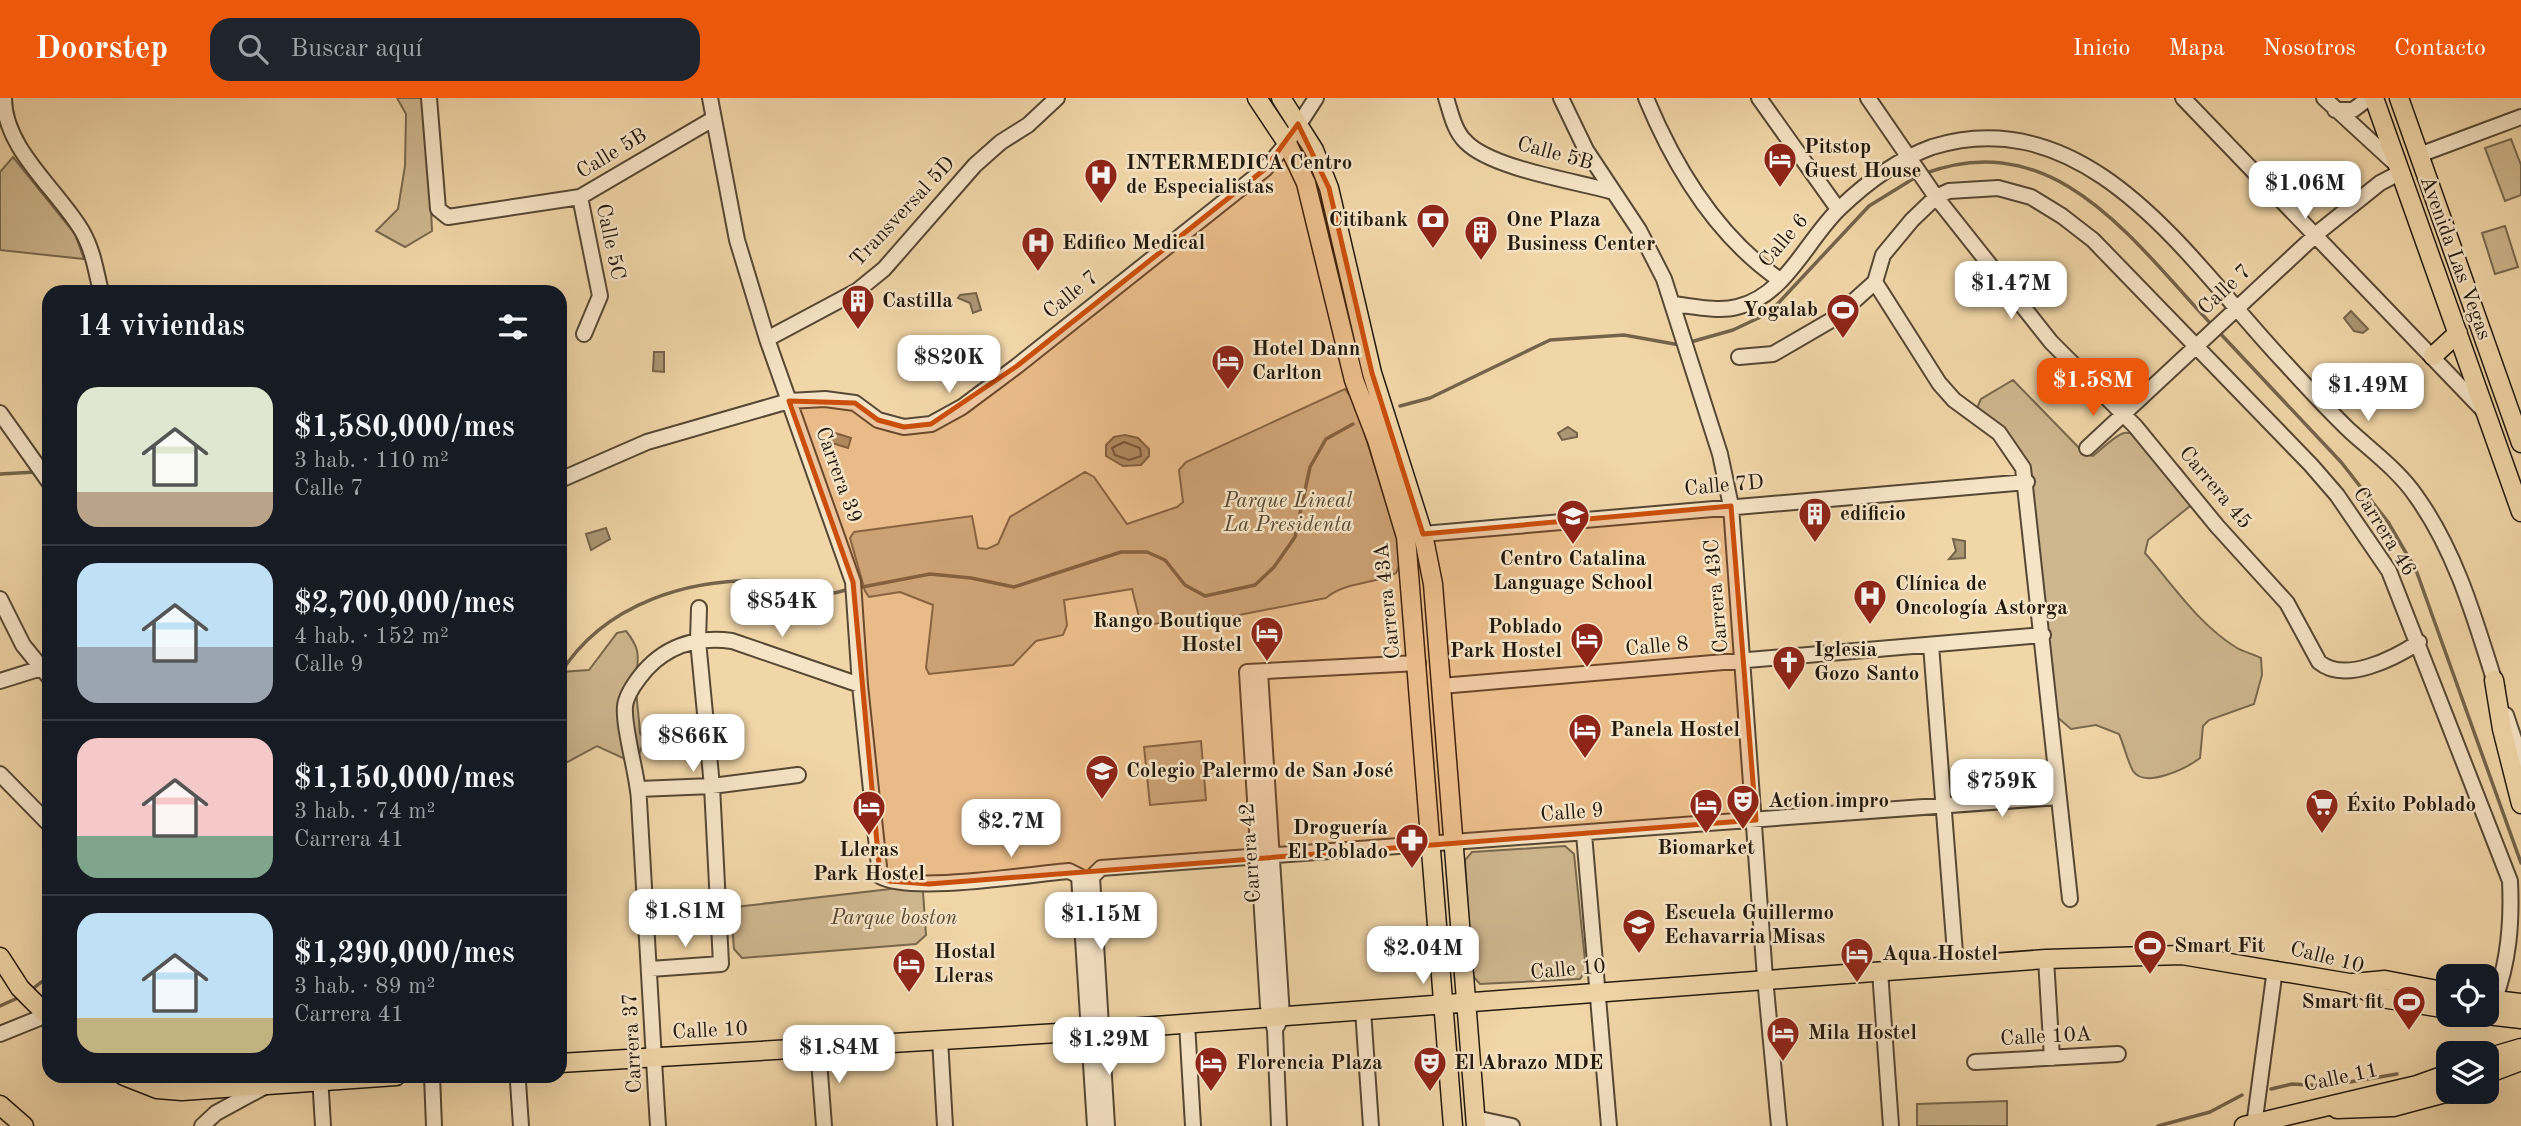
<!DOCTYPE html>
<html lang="es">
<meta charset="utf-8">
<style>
body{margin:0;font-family:"Old Standard TT",serif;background:#20242c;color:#f1f3f6;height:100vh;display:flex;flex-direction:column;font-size:26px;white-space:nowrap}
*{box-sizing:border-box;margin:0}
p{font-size:23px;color:#9ea1a6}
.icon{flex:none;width:38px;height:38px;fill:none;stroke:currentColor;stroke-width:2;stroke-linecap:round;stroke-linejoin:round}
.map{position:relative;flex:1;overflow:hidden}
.side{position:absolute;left:42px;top:187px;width:525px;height:798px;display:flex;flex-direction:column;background:#171b24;border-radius:21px;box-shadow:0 7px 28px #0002}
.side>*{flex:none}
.tools{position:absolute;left:2436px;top:866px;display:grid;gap:14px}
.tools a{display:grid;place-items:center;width:63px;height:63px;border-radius:14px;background:#171b24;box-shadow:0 7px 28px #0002;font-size:35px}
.price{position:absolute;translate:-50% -60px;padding:0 16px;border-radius:14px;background:#fff;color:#222;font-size:23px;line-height:46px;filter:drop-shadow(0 2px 4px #0008)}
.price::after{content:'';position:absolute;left:50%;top:42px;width:21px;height:16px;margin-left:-10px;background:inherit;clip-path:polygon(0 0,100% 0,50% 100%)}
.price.current{background:#ea580c;color:#fff}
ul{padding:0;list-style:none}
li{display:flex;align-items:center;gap:21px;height:175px;padding:0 35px}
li+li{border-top:2px solid #363941}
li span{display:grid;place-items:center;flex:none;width:196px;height:140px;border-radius:21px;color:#555}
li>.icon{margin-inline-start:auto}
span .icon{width:84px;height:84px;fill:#fffc;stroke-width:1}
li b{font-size:30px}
h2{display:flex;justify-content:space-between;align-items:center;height:84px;padding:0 35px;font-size:30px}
header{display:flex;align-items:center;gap:42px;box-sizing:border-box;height:98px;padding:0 35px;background:#ea580c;color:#fff}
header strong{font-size:33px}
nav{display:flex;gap:38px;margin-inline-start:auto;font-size:24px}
.search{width:490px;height:63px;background:#20242c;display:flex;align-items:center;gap:18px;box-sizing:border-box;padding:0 24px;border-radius:21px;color:#9ea1a6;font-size:26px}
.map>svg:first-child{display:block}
</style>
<header>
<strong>Doorstep</strong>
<div class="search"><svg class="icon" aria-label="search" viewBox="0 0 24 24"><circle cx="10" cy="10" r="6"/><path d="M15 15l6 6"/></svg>Buscar aquí</div>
<nav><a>Inicio</a><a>Mapa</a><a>Nosotros</a><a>Contacto</a></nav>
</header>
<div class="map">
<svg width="2521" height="1028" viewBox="0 0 2521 1028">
<rect width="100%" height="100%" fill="#f1d6a8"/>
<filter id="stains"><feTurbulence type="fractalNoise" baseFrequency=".00286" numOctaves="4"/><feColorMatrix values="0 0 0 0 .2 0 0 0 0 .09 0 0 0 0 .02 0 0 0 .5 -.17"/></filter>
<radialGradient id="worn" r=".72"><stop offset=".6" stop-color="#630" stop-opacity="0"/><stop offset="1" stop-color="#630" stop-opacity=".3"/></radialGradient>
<!-- green -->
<path fill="#ceb68e" stroke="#78684e" stroke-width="2" d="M397 0H426L432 133 405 149 376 133 398 111 405 68 406 16Z
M2511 41 2521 67V97L2505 103 2485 50Z
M13 59 75 136 84 161 0 152V74Z
M2505 128 2518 169 2495 176 2482 135Z
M2013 282 2085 356 2093 358C2102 351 2114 338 2124 335 2140 332 2178 365 2186 378 2191 386 2193 394 2195 404L2148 442 2145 455C2173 487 2199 527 2237 550 2244 554 2253 556 2261 560L2262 577 2254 606 2209 622 2203 628 2200 660C2187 670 2145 691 2133 673 2127 662 2124 647 2119 636L2096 627 2071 631 2056 618 2033 396C2020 360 2008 333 1977 310L1981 301Z
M1345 291 1355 305 1398 443 1401 464 1396 475C1373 487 1346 483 1326 500L1229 519 1141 527 1132 491 1064 502 1067 527 1063 537 1036 543 1013 567 929 576 926 570 933 507 900 494 869 499 865 493 850 440 854 434 972 418 978 450 987 451 998 446 1010 419 1085 374 1094 379 1127 426 1177 409 1183 404 1179 372 1186 364Z
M626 533C643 554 637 561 636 584 636 601 639 618 640 635L644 641 639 657 625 661 597 648 560 668V574L589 572 617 535Z
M1201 643 1206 702 1150 707 1144 649Z
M1565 748 1574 756 1586 872 1580 881 1480 886 1472 877 1465 762 1472 754Z
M899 790 920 791 923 794 926 837 916 846 742 860 734 851 731 814 735 809Z
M2007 1003V1028H1917V1006Z"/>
<!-- water -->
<path fill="#ab9674" stroke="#74644b" stroke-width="2" d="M976 195 981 212 973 215 970 205 958 200 960 197Z
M2351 213 2368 231 2363 235 2354 233 2344 220Z
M654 254H664V274L653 273Z
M1568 329 1577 335V339L1562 342 1558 335Z
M832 334 851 340 848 350 829 344Z
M1125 337 1138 340 1149 351V358L1141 367 1123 368 1106 358V347L1114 339Z
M606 430 610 441 591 452 586 436Z
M1953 441 1965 443V460L1949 461 1956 453Z"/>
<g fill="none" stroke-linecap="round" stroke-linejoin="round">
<!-- shore -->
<path stroke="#665841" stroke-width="2" d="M1124 344 1140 350 1141 358 1129 362 1115 357 1112 350Z"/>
<!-- stream -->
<path stroke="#74644b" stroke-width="3.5" d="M1923 76C2055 26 2132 142 2212 227
M2217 232 2341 364 2388 424 2416 472 2521 765
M1687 245 1733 232 1769 215 1869 108 1916 79
M1400 308 1430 300 1550 242 1624 237 1680 247
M0 376 36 374
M857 490 930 476 971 480 1014 489 1121 454H1147L1165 462 1185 487 1205 498 1255 487 1274 469 1295 439 1310 369 1326 341 1353 326
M560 576C604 505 690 479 771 483 788 483 805 496 823 496 831 497 841 493 849 491
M30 893 49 878
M0 908 20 899
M2271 991 2292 986 2326 988 2397 976
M2158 1028 2210 1014 2242 997"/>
<defs>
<path id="minor" d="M4 0C4 51 58 92 82 133 93 152 96 173 101 194
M429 0 438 111 448 119 580 99 713 21
M710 0 737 142 767 241 853 484 860 587 880 778C909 796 1030 776 1069 773L1079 778 1095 1028
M1446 0C1451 15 1454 33 1466 44 1491 70 1574 83 1610 93
M1561 0 1586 52 1639 132 1664 181 1720 356 1731 408 1765 880 1779 1028
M1646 0C1675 70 1716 138 1780 182
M1759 0 1838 111
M1868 0 1936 99 2051 244 2135 328 2217 428 2287 505 2319 564C2345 586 2395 560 2419 544
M2183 0 2483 312
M2324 0 2399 69
M2335 12H2353L2369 0
M2419 57 2521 19
M580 99 600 198 584 236
M1875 184 1939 285 1954 302 1999 335 2023 370 2070 801
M1673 206C1692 208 1718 214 1737 209 1786 198 1807 141 1840 110 1866 85 1899 61 1932 49 2091 0 2192 167 2285 265 2306 288 2327 311 2350 333 2372 353 2399 373 2416 398 2457 455 2476 525 2497 591
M767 241 857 193 884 171 975 67 1001 44 1028 27 1057 0
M1739 259 1773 256 1835 220 1875 184 1883 157 1912 122 1936 99 1949 93 1998 90 2031 99 2062 118 2093 142 2311 367 2337 397 2389 473 2510 783C2512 825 2509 864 2494 903
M0 315 49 384
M2087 350 2320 133 2380 85 2401 74
M560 382 647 344 789 303 825 301 855 305 878 322 904 329 931 326 962 309 1017 268 1265 71 1287 45 1316 0
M1423 436 2027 384
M0 501 23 547 49 579
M1931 547 1956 868
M1260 574 1282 918 1277 928
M0 583 48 568
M1441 588 2043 537
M2506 617 2521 662
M0 676 49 726
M639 691 712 688 798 677
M1584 736 1609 1028
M2046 861 2052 960
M650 871 721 866 712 688 698 543 699 510
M1880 873 1891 1028
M1363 912 1371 1028
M1187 925 1193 1028
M0 936 47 917
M940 941 945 1028
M818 949 824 1028
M1975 964 2118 956
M320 978 323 1028
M432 978 434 1028
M520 978 518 984 521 1028
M1475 1020 1512 1028
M202 1028 216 1015 264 989
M658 1028C651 920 646 812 639 703 638 677 623 631 625 608 626 598 633 588 639 580 662 549 695 538 732 543L860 587
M1107 1028 1092 779 1101 770 2059 699
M1279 1028 1275 932 1268 908 1247 574 1418 565
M2254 1028 2275 871"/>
<path id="major" d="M1257 0 1287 45 1306 85 1354 282 1377 342 1406 439 1453 1028
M1281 0 1314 52 1329 90 1372 275 1423 436 1433 486 1476 1028
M2374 0 2521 414
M2399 0 2521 345
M2433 258 2458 235
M2494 582 2502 631 2521 706
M0 859 20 890 49 919
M2353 885 2385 882 2448 894
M2487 901 2521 905
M2487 917 2521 921
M2487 960 2521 950
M560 965 1075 934 2046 861 2182 857 2349 885 2382 900 2448 911
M2487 976 2521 963
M124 978 157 991 182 993 396 978
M0 1007 24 1028
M2337 1011 2393 1009 2449 994
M2244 1028 2417 987 2448 976"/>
</defs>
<!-- minor casing -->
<use href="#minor" stroke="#564834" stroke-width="18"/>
<!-- major casing -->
<use href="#major" stroke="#22190e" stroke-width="21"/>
<!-- minor -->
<use href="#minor" stroke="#f6e4c6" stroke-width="14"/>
<!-- major -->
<use href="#major" stroke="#f1d6a8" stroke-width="18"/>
</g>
<!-- marked area -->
<path fill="#ca4f0c" fill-opacity="0.2" stroke="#ca4f0c" stroke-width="5" stroke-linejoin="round" d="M1298 26 1329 90 1372 275 1423 436 1731 408 1756 722 929 786 889 783 880 778 853 484 789 303 855 305 878 322 904 329 931 326 1017 268 1265 71Z"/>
<!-- icons -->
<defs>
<symbol id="hotel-pin" viewBox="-11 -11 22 30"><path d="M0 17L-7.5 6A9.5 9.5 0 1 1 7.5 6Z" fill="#8f2418" stroke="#f6e4c6"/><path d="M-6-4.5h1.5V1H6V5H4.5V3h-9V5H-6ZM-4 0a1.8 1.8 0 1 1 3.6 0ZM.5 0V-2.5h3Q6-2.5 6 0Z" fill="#fff"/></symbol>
<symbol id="hospital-pin" viewBox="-11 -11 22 30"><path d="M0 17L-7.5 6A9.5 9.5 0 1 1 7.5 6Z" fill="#8f2418" stroke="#f6e4c6"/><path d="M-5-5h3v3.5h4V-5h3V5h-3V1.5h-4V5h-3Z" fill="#fff"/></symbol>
<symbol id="bank-pin" viewBox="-11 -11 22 30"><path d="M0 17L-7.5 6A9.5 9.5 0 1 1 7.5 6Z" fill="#8f2418" stroke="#f6e4c6"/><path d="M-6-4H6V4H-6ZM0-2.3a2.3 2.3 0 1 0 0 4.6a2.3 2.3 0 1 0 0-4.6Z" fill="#fff"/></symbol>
<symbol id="building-pin" viewBox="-11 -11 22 30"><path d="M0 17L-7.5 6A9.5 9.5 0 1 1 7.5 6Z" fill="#8f2418" stroke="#f6e4c6"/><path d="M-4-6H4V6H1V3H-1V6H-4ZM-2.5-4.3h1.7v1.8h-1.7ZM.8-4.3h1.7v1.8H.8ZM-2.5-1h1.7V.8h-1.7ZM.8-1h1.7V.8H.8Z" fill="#fff"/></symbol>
<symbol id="stadium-pin" viewBox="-11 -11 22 30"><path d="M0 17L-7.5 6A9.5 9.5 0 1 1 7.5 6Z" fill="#8f2418" stroke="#f6e4c6"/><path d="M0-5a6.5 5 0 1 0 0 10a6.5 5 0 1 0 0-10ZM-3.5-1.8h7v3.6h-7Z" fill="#fff"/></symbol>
<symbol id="school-pin" viewBox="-11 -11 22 30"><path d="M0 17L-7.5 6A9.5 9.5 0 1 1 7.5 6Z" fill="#8f2418" stroke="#f6e4c6"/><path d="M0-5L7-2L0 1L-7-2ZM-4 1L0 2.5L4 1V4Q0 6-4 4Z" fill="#fff"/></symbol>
<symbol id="church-pin" viewBox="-11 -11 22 30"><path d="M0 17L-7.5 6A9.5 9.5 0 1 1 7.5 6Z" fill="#8f2418" stroke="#f6e4c6"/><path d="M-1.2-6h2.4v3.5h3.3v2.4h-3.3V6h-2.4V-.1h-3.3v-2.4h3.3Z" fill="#fff"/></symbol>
<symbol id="theatre-pin" viewBox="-11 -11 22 30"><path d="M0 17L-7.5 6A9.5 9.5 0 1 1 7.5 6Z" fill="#8f2418" stroke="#f6e4c6"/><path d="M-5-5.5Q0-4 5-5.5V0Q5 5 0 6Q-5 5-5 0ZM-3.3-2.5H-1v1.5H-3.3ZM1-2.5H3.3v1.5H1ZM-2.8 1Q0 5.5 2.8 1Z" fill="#fff"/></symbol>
<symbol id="supermarket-pin" viewBox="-11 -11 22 30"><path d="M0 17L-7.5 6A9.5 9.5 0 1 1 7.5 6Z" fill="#8f2418" stroke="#f6e4c6"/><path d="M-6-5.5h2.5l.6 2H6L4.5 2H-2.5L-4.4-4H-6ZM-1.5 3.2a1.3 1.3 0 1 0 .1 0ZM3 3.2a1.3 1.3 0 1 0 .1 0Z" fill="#fff"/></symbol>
<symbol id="pharmacy-pin" viewBox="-11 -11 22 30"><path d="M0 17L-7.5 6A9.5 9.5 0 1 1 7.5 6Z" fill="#8f2418" stroke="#f6e4c6"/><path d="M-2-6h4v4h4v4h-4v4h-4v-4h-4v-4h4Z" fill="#fff"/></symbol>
</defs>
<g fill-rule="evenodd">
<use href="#hotel-pin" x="1761" y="42" width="38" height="52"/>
<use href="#hospital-pin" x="1082" y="58" width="38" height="52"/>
<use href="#bank-pin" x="1414" y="103" width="38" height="52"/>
<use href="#building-pin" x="1462" y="115" width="38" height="52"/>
<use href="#hospital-pin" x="1019" y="126" width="38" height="52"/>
<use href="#building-pin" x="839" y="184" width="38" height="52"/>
<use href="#stadium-pin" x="1824" y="193" width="38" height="52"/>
<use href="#hotel-pin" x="1209" y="244" width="38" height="52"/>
<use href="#building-pin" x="1796" y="397" width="38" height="52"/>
<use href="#school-pin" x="1554" y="399" width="38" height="52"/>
<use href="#hospital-pin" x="1851" y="479" width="38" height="52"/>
<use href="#hotel-pin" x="1248" y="516" width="38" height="52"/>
<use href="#hotel-pin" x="1568" y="522" width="38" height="52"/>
<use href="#church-pin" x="1770" y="545" width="38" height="52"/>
<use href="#hotel-pin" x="1566" y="613" width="38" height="52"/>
<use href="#school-pin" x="1083" y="654" width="38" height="52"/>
<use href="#theatre-pin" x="1724" y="684" width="38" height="52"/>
<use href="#hotel-pin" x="1687" y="688" width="38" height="52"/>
<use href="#supermarket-pin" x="2303" y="688" width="38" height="52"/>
<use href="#hotel-pin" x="850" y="690" width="38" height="52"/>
<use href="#pharmacy-pin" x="1393" y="723" width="38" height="52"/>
<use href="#school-pin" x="1620" y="808" width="38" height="52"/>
<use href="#stadium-pin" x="2131" y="829" width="38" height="52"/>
<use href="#hotel-pin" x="1838" y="837" width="38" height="52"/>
<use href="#hotel-pin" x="890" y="847" width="38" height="52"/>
<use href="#stadium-pin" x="2390" y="885" width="38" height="52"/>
<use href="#hotel-pin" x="1764" y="916" width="38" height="52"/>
<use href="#hotel-pin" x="1192" y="946" width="38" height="52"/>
<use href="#theatre-pin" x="1411" y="946" width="38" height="52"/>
</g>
<g text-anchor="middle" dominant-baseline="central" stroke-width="5" stroke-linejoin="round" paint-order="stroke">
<!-- poi labels -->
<g font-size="21" font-weight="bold" fill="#22190e" stroke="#f6e4c6" text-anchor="start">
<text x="1804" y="49">Pitstop<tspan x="1804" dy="24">Guest House</tspan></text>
<text x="1126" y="65">INTERMEDICA Centro<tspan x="1126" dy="24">de Especialistas</tspan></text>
<text x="1408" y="122" text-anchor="end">Citibank</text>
<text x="1506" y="122">One Plaza<tspan x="1506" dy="24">Business Center</tspan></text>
<text x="1062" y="145">Edifico Medical</text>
<text x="882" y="203">Castilla</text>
<text x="1818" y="212" text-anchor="end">Yogalab</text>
<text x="1252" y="251">Hotel Dann<tspan x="1252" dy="24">Carlton</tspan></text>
<text x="1840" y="416">edificio</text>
<text x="1573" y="461" text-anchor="middle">Centro Catalina<tspan x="1573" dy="24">Language School</tspan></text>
<text x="1895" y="486">Clínica de<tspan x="1895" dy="24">Oncología Astorga</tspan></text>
<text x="1242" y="523" text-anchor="end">Rango Boutique<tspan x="1242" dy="24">Hostel</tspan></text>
<text x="1562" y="529" text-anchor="end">Poblado<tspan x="1562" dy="24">Park Hostel</tspan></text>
<text x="1814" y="552">Iglesia<tspan x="1814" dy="24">Gozo Santo</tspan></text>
<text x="1610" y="632">Panela Hostel</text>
<text x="1126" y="673">Colegio Palermo de San José</text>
<text x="1768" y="703">Action impro</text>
<text x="2346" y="707">Éxito Poblado</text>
<text x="1388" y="730" text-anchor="end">Droguería<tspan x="1388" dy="24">El Poblado</tspan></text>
<text x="1706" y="750" text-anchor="middle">Biomarket</text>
<text x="869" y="752" text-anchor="middle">Lleras<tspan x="869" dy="24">Park Hostel</tspan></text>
<text x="1664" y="815">Escuela Guillermo<tspan x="1664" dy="24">Echavarria Misas</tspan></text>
<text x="2174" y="848">Smart Fit</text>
<text x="934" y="854">Hostal<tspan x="934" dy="24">Lleras</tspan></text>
<text x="1882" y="856">Aqua Hostel</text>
<text x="2384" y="904" text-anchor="end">Smart fit</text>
<text x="1808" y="935">Mila Hostel</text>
<text x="1236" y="965">Florencia Plaza</text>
<text x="1454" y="965">El Abrazo MDE</text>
</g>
<!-- street labels -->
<g font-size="21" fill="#22190e" stroke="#f6e4c6">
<text transform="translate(612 56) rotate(-31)">Calle 5B</text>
<text transform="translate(1555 56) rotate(15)">Calle 5B</text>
<text transform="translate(903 114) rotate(-47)">Transversal 5D</text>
<text transform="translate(1784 143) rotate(-49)">Calle 6</text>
<text transform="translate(610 144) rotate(78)">Calle 5C</text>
<text transform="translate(2455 160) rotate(70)">Avenida Las Vegas</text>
<text transform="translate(2225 192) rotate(-43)">Calle 7</text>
<text transform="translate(1071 197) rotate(-39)">Calle 7</text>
<text transform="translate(838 377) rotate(70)">Carrera 39</text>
<text transform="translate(1724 388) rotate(-5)">Calle 7D</text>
<text transform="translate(2215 390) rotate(50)">Carrera 45</text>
<text transform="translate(2384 434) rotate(58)">Carrera 46</text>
<text transform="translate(1717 498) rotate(-95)">Carrera 43C</text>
<text transform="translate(1388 503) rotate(-96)">Carrera 43A</text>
<text transform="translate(1657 549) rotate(-5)">Calle 8</text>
<text transform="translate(1572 715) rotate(-4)">Calle 9</text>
<text transform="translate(1251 755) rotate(-94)">Carrera 42</text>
<text transform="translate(2327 860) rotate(14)">Calle 10</text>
<text transform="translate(1568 872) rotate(-5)">Calle 10</text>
<text transform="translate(710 933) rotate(-3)">Calle 10</text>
<text transform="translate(2046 939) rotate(-3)">Calle 10A</text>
<text transform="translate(633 945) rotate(-93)">Carrera 37</text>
<text transform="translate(2341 980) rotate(-12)">Calle 11</text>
</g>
<!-- park labels -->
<g font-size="21" font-style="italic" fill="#564834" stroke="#f6e4c6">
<text x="1288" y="403">Parque Lineal<tspan x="1288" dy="24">La Presidenta</tspan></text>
<text x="894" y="820">Parque boston</text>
</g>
</g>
<rect width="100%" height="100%" filter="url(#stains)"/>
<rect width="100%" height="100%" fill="url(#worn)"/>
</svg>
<div class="tools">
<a><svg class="icon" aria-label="locate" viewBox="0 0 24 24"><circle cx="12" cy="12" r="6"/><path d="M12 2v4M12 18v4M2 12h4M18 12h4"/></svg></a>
<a><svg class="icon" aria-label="layers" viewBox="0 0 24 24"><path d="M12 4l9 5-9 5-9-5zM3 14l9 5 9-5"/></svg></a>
</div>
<b class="price" style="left:2305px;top:123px">$1.06M</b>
<b class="price" style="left:2011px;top:223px">$1.47M</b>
<b class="price" style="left:949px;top:297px">$820K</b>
<b class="price current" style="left:2093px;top:320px">$1.58M</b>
<b class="price" style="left:2368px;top:325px">$1.49M</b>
<b class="price" style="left:782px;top:541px">$854K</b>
<b class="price" style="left:693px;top:676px">$866K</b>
<b class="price" style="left:2002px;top:721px">$759K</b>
<b class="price" style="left:1011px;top:761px">$2.7M</b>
<b class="price" style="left:685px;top:851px">$1.81M</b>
<b class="price" style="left:1101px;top:854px">$1.15M</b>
<b class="price" style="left:1423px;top:888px">$2.04M</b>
<b class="price" style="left:1109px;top:979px">$1.29M</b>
<b class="price" style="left:839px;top:987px">$1.84M</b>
<section class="side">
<h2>14 viviendas<svg class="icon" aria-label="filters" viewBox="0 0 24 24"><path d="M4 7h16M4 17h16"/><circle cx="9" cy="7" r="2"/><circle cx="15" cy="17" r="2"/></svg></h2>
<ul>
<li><span style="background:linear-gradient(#dfe7d0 75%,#b9a48a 0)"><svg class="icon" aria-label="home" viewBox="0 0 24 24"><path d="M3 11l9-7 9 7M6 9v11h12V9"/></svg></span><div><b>$1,580,000/mes</b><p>3 hab. · 110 m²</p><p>Calle 7</p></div></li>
<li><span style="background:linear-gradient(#bfe0f5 60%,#9aa5b1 0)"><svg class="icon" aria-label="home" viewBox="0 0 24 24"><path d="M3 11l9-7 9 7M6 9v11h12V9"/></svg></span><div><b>$2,700,000/mes</b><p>4 hab. · 152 m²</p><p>Calle 9</p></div></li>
<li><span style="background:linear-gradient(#f6c9c9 70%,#7fa58c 0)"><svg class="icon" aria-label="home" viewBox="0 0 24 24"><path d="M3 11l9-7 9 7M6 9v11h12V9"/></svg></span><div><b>$1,150,000/mes</b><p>3 hab. · 74 m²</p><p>Carrera 41</p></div></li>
<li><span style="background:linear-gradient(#bfe0f5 75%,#c2b280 0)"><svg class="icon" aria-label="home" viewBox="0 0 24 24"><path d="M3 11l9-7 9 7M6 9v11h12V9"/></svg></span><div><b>$1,290,000/mes</b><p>3 hab. · 89 m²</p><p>Carrera 41</p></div></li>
</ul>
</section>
</div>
